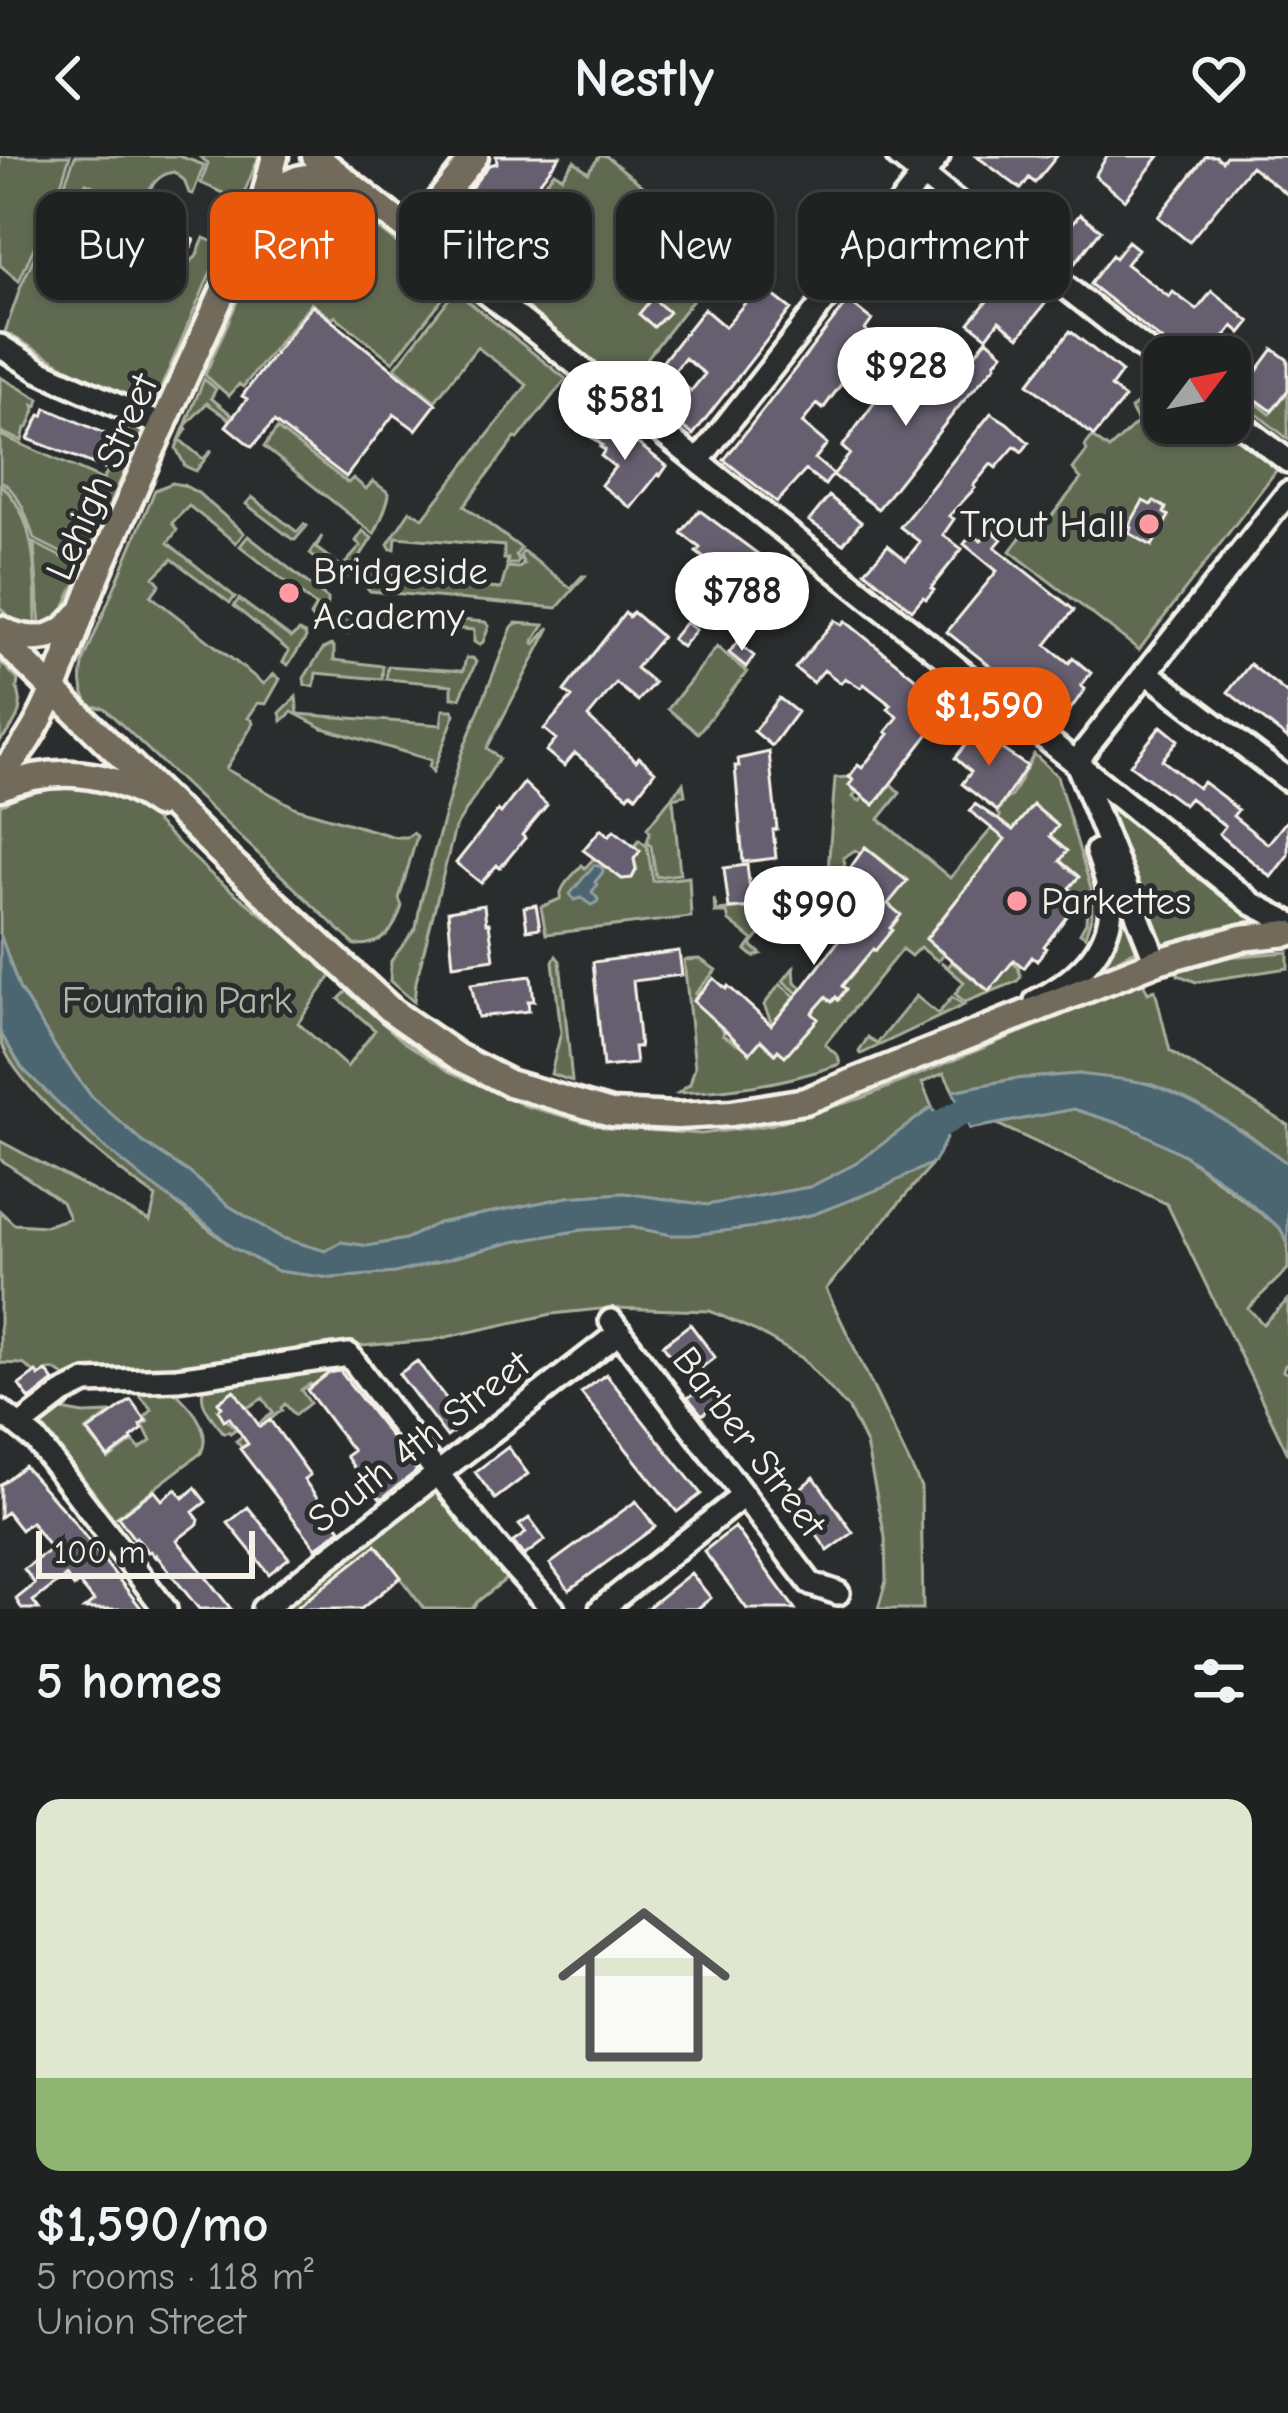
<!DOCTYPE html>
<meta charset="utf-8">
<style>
body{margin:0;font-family:"Comic Neue",sans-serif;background:#282a2a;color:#f1f3f6;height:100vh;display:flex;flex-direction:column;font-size:45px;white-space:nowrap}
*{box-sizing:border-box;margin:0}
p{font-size:39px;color:#a2a4a5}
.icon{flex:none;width:66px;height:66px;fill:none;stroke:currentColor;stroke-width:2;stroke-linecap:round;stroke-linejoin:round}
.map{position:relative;height:1453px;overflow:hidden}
.sheet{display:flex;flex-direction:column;background:#202222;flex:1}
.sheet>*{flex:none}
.guide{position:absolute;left:36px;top:36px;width:1218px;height:108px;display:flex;gap:24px}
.needle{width:78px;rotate:58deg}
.fabs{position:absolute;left:1143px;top:180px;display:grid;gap:24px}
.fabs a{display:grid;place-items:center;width:108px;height:108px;border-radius:24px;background:#202222;box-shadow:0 3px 9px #0004,0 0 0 3px #3d3f40;font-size:60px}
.scale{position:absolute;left:36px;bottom:30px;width:219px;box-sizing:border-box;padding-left:12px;border:6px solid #f4f1e8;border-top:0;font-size:33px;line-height:42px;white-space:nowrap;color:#f4f1e8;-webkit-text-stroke:9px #2a2d2e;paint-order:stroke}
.price{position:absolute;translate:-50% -102px;padding:0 27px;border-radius:42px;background:#fff;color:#222;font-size:39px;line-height:78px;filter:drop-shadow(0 3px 6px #0008)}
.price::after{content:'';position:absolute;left:50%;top:72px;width:36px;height:27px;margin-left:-18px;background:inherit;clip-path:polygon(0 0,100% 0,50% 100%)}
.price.active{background:#ea580c;color:#fff}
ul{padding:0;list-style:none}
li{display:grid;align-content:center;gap:24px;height:636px;padding:0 36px}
li span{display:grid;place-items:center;height:372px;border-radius:24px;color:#555}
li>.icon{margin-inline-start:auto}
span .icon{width:216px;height:216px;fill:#fffc;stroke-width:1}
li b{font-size:51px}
h2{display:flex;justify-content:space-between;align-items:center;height:144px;padding:0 36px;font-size:51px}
.chip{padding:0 42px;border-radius:24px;background:#202222;box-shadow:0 3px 9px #0004,0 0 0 3px #3d3f40;font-size:42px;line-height:108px}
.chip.active{background:#ea580c;color:#fff}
header{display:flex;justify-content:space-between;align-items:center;height:156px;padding:0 36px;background:#202222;font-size:54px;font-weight:800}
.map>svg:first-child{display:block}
</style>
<header><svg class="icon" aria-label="back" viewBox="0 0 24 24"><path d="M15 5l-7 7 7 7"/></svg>Nestly<svg class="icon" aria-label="heart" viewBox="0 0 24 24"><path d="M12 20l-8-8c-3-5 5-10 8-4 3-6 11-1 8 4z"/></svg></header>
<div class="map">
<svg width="1288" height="1453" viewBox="0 0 1288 1453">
<rect width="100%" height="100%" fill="#2a2d2e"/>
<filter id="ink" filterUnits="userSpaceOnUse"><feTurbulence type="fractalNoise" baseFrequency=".00833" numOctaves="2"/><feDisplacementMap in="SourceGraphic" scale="24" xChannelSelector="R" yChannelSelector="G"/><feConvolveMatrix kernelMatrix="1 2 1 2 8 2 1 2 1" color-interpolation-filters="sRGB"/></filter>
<g filter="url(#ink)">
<!-- green -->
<path fill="#606a51" stroke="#aaae9c" stroke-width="3" d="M0 0H70L57 40 19 125 0 109Z
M75 0H179L204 9 193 38 189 37 184 24 174 16C155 18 149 35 140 50L86 27 76 49 53 59Z
M199 0H259L241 45 201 27 208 7Z
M600 0H606L728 99 627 228 622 229 485 123 514 85 522 90 545 60 530 47 554 16 562 21 574 5 588 16Z
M312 35C346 39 421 108 451 132L393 206 335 160 332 163 311 147 243 231 239 228 229 240 205 219 274 61 293 40Z
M77 53 80 68 182 113 196 101 204 82 222 90 154 248 136 244 66 211 5 176 21 130 51 63Z
M455 135 566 223 518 283 515 282 464 350 521 392 516 399 519 405 517 408H507L508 403H504V390L396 381 395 393H391L388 388 410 355 423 362 527 229 477 191 435 245 395 212Z
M0 221 39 243 37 250 34 249 35 254 28 272H25L22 285 0 276Z
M204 223 216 233 211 242 232 259 229 263 207 247 185 270 187 273 180 284 203 303 212 294 196 315 185 310 176 292Z
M1230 226 1270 258 1288 235V283L1230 237Z
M1152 233 1164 242V267H1226L1279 311 1139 494 1010 395 1032 366 1043 371 1081 323 1073 313 1087 295 1085 290 1092 281 1109 293 1138 266 1131 253Z
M130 269 142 276 84 408 34 383C26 359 21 339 0 324V279L103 324Z
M277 273 348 327 353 322 366 333 373 325 389 337C390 343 378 371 374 378L264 291Z
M172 327 183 329 198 337 244 377 236 387 189 350 172 367 177 374 168 387 235 441 230 447 172 403 154 421 160 428 151 440 264 528 274 518 280 523 266 548 258 547 248 562 252 564 253 568 226 613 296 652 395 681H407L413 677 417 680 399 743 402 750C395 774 383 790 355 789L104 552 90 550C80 534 80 523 84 504L155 334Z
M0 328C39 361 35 424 36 471L15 467 0 452Z
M252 341 297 376 304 368 307 370 295 384 292 383 246 348Z
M363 375 372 382 346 422H340L310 398 322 380 316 392 342 411 361 390 356 385Z
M248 380 328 443V447L315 467 310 460 316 450 240 390Z
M34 387 83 412 60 460 40 471Z
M523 395 571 432 582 420H585L557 452 370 435 365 429 374 411H393V424L501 433 507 411 519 412 524 408 520 400Z
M239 443 291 482 299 475 305 478 306 482 288 509 283 506 289 495 234 450Z
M350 455 485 466 489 470 483 486 479 489 474 486V474L349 464 348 478 338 475 336 471Z
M516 467 544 469 533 486 535 488 550 471 487 592 499 602 455 672 416 826 414 846 390 825 391 805 416 772 421 744 461 599 512 471Z
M331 489 334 491V504L383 510 382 523 316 517 314 531 305 529 304 522 323 493Z
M717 491 747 516 698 577 668 553Z
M466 502H473L476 506 460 542H452V529L386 523 388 510 463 515Z
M0 505 18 524C16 540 17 526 20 542 22 560 11 573 0 585Z
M296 541 298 558 441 569 443 554H452L455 558 433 616 429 611 431 604 323 572 292 556 282 565 280 557Z
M1034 598 1057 620 1091 732 1092 759 1085 780 1080 777 1086 766 1087 750 1069 732 1078 720 1060 705 1067 695 1050 680 1057 669 1033 649 926 782 943 799 938 805 920 791 911 800 902 793 825 888 838 900 840 908C787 927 734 935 678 937L690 928 695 911 684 804 700 803 716 814 695 838 724 876 723 879 738 888 741 886 750 897 763 882 775 897 778 894 785 900 818 863 812 857 815 852 783 825 794 811 795 826 812 839 839 843 829 820 851 819 873 793 876 794 900 760 888 748 907 724 866 691 860 697 855 694 843 702 845 708 836 720 828 715 835 622 849 621 853 624 849 630 856 636 853 641 860 645 863 641 874 649 888 632V625L900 637 879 663 950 722 999 664 1000 660 997 657 1007 642 1011 641Z
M85 624 137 648 213 720 293 783 331 820 298 867 347 911 375 874 339 843 347 835 403 885 450 916 526 950 604 971 701 978 770 969 862 942 1143 826 1148 837 1155 834 1170 895 1288 969V1008L1247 977 1151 928 1079 918 1013 923 953 935 944 917 922 927 932 951 857 1007 810 1031 707 1049 624 1037 568 1041 438 1067 406 1083 368 1090 341 1086 325 1095 282 1082 229 1050 190 1017 144 987 91 940 57 894 19 832 0 778V649L32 634Z
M683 627 685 639 673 642 680 718 656 721 651 690 647 686 650 676 647 672Z
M1109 643 1255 761 1257 764 1212 773 1168 790 1163 788 1131 711 1102 649Z
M639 684 647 690 653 725 689 721 691 761 546 778 541 751 560 743C560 729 573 720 582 709L585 712 595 701 622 723 632 722 637 713C633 701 631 694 639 684Z
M784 735 795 747V758L784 750 751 789 761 798 754 801 746 794 753 784 729 765 727 757H715L714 743 717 755 784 748Z
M1122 747 1140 792 1097 813 1095 812Z
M1288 796V812L1196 826 1178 819 1177 814 1227 801Z
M556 800 560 805 572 925 551 918 561 876 553 805Z
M941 806 948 811 952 806 988 835 1012 806 1018 811 1021 821 1016 826 965 846 955 838 964 826Z
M780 828 808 851 794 843 772 868 764 849Z
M916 840 938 858 952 841 964 849 861 898 859 896 868 881 877 888Z
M0 876 22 912 102 989 232 1091 278 1115 331 1122 394 1117 512 1086 581 1074 631 1071 672 1079 755 1071 814 1058 882 1032 934 1006 826 1133 921 1331 923 1453H878L886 1425 885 1381 866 1288 849 1253 802 1202 756 1175 710 1155 610 1152 552 1158 433 1184 325 1193 169 1216 70 1224 55 1214H49L39 1220 23 1208 0 1207V1055L14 1068 46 1070 69 1062 62 1046 0 1003V985L150 1065 156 1041C119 1017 0 920 0 876Z
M1074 953 1131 971 1184 999 1280 1072 1288 1088V1113L1248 1152 1263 1168 1288 1144V1209H1285L1283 1215 1288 1218V1298L1167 1048 997 968Z
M337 1211 313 1230 310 1228 301 1234 310 1247 295 1259 285 1248 281 1252 282 1254 261 1271 263 1275 242 1292 236 1285 273 1257 263 1242 247 1252 233 1235 219 1245 222 1251 218 1255 236 1273 230 1277 228 1275 224 1277C211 1260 196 1248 205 1226Z
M142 1229 171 1232C189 1249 213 1272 201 1297L114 1363 47 1275 36 1265 51 1252 84 1258 111 1257 86 1275 109 1303 133 1285 140 1293 151 1285 143 1269 148 1266 145 1261 152 1254 141 1241Z
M441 1332 510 1420 478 1445 472 1453H424L376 1390 295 1453H285Z"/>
<!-- water -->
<path fill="#4b666f" stroke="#8f9e9f" stroke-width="3" d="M594 709 602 711 603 716 595 726 597 729 592 736 598 743 597 746 591 749 581 742 574 744 570 738Z
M0 778 19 832 57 894 91 940 144 987 190 1017 229 1050 282 1082 325 1095 341 1086 368 1090 406 1083 438 1067 568 1041 624 1037 707 1049 810 1031 857 1007 932 951 946 983 934 1006 882 1032 814 1058 755 1071 691 1079H672L631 1071 581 1074 512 1086 395 1117 331 1122 278 1115 232 1091 206 1068 146 1025 102 989 22 912 0 876Z
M1079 918C1103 922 1132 922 1155 930 1199 945 1251 980 1288 1008V1088L1280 1072 1226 1028 1184 999 1130 971 1074 953 970 973 953 935 1014 923Z"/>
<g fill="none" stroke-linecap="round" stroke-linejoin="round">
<!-- river -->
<path stroke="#4b666f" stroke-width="27" d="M910 990C937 969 963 951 998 946"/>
</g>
<!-- building -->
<path fill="#665e6f" stroke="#f4f1e8" stroke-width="3" fill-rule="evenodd" d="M496 0H560L532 36 527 32 521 39 517 36 489 71 459 47 489 9 497 7Z
M976 0H1057L1035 27 1029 22 1021 33Z
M1107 0H1159L1125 44 1095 20Z
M1206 0H1216L1222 5 1226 0H1288V39L1251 10 1189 86 1158 61Z
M92 40 194 84 184 107 82 63Z
M1080 58 1101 74 1072 111 1051 94Z
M931 62 954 80 956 77 986 101 981 108 1003 126 1012 119 1037 139 1039 137 1048 144 1019 181 999 165 987 181 969 167 994 137 976 121 966 125 915 82 923 68Z
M1128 85 1138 93 1126 108 1169 141 1173 136 1197 154 1212 135 1250 166 1241 177 1233 170 1209 201H1183L1090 128 1112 99 1115 102Z
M760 129 791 153 693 279 674 264 677 260 672 256 682 243 652 219 704 153 725 171ZM685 202 705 218 691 235 671 219Z
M652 142 669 156 654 171 639 158Z
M848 145 872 164 865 174 898 199 891 208 869 190 823 253 817 248 802 267 827 288 815 303 833 318 825 329 806 314 777 346 724 304Z
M312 149 436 248 416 274 394 258 346 321 274 266 252 291 226 270 247 243 242 240Z
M1070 175 1122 216 1111 231 1125 242 1094 280 1028 228Z
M987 183 1003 197 995 207 996 209 960 249 878 353 833 319 850 298 842 291 877 243H880L894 225 919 244 944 220 952 227Z
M1273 193 1288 204V234L1272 255 1243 234Z
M46 252 117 283 104 312 28 283 40 259 43 260Z
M991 257 1007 267 1029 287 1022 296 1015 290 996 312 991 308 973 330 975 332 949 360 954 363 943 379 962 393 931 432 934 434 926 443 923 441 912 454 865 415 888 389 906 404 920 386 900 371Z
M595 260 613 274 616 271 667 310 660 320 658 318 631 352 601 329 615 311 601 300 605 294 600 291 602 289 583 275Z
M829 340 861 366 843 388 809 365Z
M1143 345 1151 349 1154 345 1166 352 1164 357 1169 360 1152 390 1129 377 1132 372 1129 370Z
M699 354 793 424 790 427 801 435 779 463 768 454 765 458 740 438 724 457 706 442 726 419 696 396 700 392 681 377Z
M991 374 1002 383 995 391 1074 454 1046 489 1069 507 1073 502 1091 517 1081 530 1085 533 1057 572 1005 530 1009 525 947 476 997 415 964 388 972 378 981 385Z
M633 456 662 481 636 512 654 527 638 545 616 527 588 561 636 605 639 601 655 615 636 640 631 636 628 640 575 597 564 610 546 595 556 583 544 573 572 541 564 535 625 457 629 461Z
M835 464 842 469 845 465 919 525 913 533 944 558 874 649 849 629 853 624 849 621 858 609 862 612 889 578 886 576 898 561 888 553 891 549 864 528 861 532 845 522 841 527 824 514 813 527 795 512Z
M686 466 696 474 682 491 672 483Z
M737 486 754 500 746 511 729 497Z
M1250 508 1288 538V583L1228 536Z
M779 542 797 556 772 590 754 575Z
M980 570 997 583 994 588 1027 610 997 655 962 628 971 616 955 602Z
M1161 570 1178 584 1162 604 1198 632 1203 626 1223 641 1238 654 1233 660 1268 688 1288 663V699L1271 721 1219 678 1225 670 1190 642 1184 649 1130 609Z
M769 596 777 673 773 674 776 702 743 706 735 610H739L738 603Z
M524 627 547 649 522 679 525 682 500 712 497 709 481 727 456 707 498 654 501 657Z
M975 648 1013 674 1033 649 1058 670 1050 680 1067 695 1060 705 1079 721 1069 732 1081 742 1044 790 1046 792 1037 805 1032 801 1024 812 1014 804 989 835 926 783 1005 683 970 655Z
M601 673 609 680 614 674 640 695 634 703 636 714 632 722 622 723 583 694Z
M865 691 907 725 888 748 901 759 890 772 892 774 875 795 873 793 842 830 846 833 838 844 836 841 832 846 826 841 812 857 818 863 785 900 778 894 775 898 761 884 750 897 693 845 714 822 726 833 728 830 771 869 803 832 873 739 846 718Z
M747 709 752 751 729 753 724 712Z
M484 749 486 767H489L494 803 453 809 448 755Z
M536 749 540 772 527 774 524 751Z
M679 795 682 819 633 825 640 891H634L636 908 603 911 593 806Z
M531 820 534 845H528L529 855 478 861 471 828Z
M690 1168 715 1201 701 1212 717 1233 712 1238 718 1246 702 1259 688 1242 697 1235 663 1189Z
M417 1205 465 1267 447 1281 399 1218Z
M46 1215 54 1225 30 1244 19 1229 36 1216 39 1220Z
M340 1215 417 1315 381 1343 357 1316 346 1300 353 1295 307 1234 329 1217Z
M606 1218 701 1338 677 1356 581 1237Z
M234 1234 260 1271 270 1264 310 1319 304 1324 341 1373 316 1392 240 1293 248 1288 229 1261 224 1264 218 1254 222 1251 218 1246Z
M131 1244 146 1265 140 1269 143 1273 131 1282 132 1284 108 1302 88 1275Z
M508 1291 528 1318 495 1343 475 1316Z
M24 1310 69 1360 142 1453H84L94 1445 79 1427 74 1431 66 1420 33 1445 39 1453H22L16 1443 35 1428 24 1413 51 1393 31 1366 21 1374 7 1356 0 1361V1329Z
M814 1321 853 1377 828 1395 790 1341Z
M195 1332 206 1346 193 1356 199 1364 198 1368 177 1384 231 1453H199L156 1399 155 1401 150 1395 148 1396 136 1381 134 1383 118 1361 154 1334 162 1344 176 1333 183 1342Z
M636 1345 655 1371 569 1434 550 1408Z
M248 1351 289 1402 269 1418 228 1367Z
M529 1362 545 1384 524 1400 513 1386 526 1377 519 1369Z
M735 1371 759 1404 795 1453H747L704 1395Z
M376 1389 401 1421 361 1453H295Z
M691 1417 711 1442 697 1453H646Z"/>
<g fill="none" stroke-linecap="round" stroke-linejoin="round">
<defs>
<path id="minor" d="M898 0 1164 208
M413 78 1253 748 1288 766
M0 190 40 215 164 270
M1230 260 1288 305
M698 305 938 0
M1146 516 1288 624
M1156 806 1077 607 1085 594 1288 337
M1036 845C1069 829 1104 800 1110 761 1113 739 1104 715 1097 695
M611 1165 811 1428 838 1437
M0 1255 36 1284 165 1453
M20 1270 63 1237 86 1226 177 1223 349 1199C414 1285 477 1376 553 1453
M263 1453 620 1176
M601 1453 744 1339"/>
<path id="major" d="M315 0 413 78 475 0
M263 47C290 23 305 13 340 26
M0 473C29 488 58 486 78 459
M0 482 225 701 392 855 458 901 509 927 611 957 677 960 732 957 805 945 1158 805 1241 782 1288 777
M0 617C49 573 67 491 92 431 146 302 206 175 263 47L275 0
M0 631C54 610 109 613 157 648"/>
</defs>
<!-- minor casing -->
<use href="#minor" stroke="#f4f1e8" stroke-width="30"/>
<!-- major casing -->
<use href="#major" stroke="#f4f1e8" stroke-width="33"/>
<!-- minor -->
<use href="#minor" stroke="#2a2d2e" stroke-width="21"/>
<!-- major -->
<use href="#major" stroke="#726b5a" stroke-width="24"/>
</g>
</g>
<!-- markers -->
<g fill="#ff9aa2" stroke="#2a2d2e" stroke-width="4.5">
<circle cx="1149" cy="368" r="12"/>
<circle cx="289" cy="437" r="12"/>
<circle cx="1017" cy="745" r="12"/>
</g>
<g text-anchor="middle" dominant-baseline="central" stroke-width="10" stroke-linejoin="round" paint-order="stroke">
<!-- street labels -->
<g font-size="39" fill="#f4f1e8" stroke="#2a2d2e">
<text transform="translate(102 321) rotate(-66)">Lehigh Street</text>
<text transform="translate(419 1286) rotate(-38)">South 4th Street</text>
<text transform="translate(749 1286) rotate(53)">Barber Street</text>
</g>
<!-- poi labels -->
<g font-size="39" fill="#f4f1e8" stroke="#2a2d2e" text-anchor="start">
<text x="1125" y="368" text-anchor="end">Trout Hall</text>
<text x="313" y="415">Bridgeside<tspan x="313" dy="45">Academy</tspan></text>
<text x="1041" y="745">Parkettes</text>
</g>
<!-- park labels -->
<g font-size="39" fill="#b1b4a4" stroke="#2a2d2e">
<text x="177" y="844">Fountain Park</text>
</g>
</g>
</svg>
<div class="fabs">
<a><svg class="needle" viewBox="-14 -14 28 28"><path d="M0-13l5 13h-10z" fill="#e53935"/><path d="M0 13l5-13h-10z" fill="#a2a4a5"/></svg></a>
</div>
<div class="scale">100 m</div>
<b class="price" style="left:906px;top:273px">$928</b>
<b class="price" style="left:625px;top:307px">$581</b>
<b class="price" style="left:742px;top:498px">$788</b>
<b class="price active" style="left:989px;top:613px">$1,590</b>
<b class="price" style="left:814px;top:812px">$990</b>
<div class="guide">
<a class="chip">Buy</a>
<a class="chip active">Rent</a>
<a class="chip">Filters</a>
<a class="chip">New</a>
<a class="chip">Apartment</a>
</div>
</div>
<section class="sheet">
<h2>5 homes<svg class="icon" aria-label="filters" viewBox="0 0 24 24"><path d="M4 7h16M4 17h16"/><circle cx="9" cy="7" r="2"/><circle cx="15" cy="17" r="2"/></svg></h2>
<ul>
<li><span style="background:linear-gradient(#dfe7d0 75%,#8fb573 0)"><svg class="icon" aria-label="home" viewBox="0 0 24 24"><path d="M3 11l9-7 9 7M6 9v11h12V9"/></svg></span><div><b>$1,590/mo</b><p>5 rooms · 118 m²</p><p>Union Street</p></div></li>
</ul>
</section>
